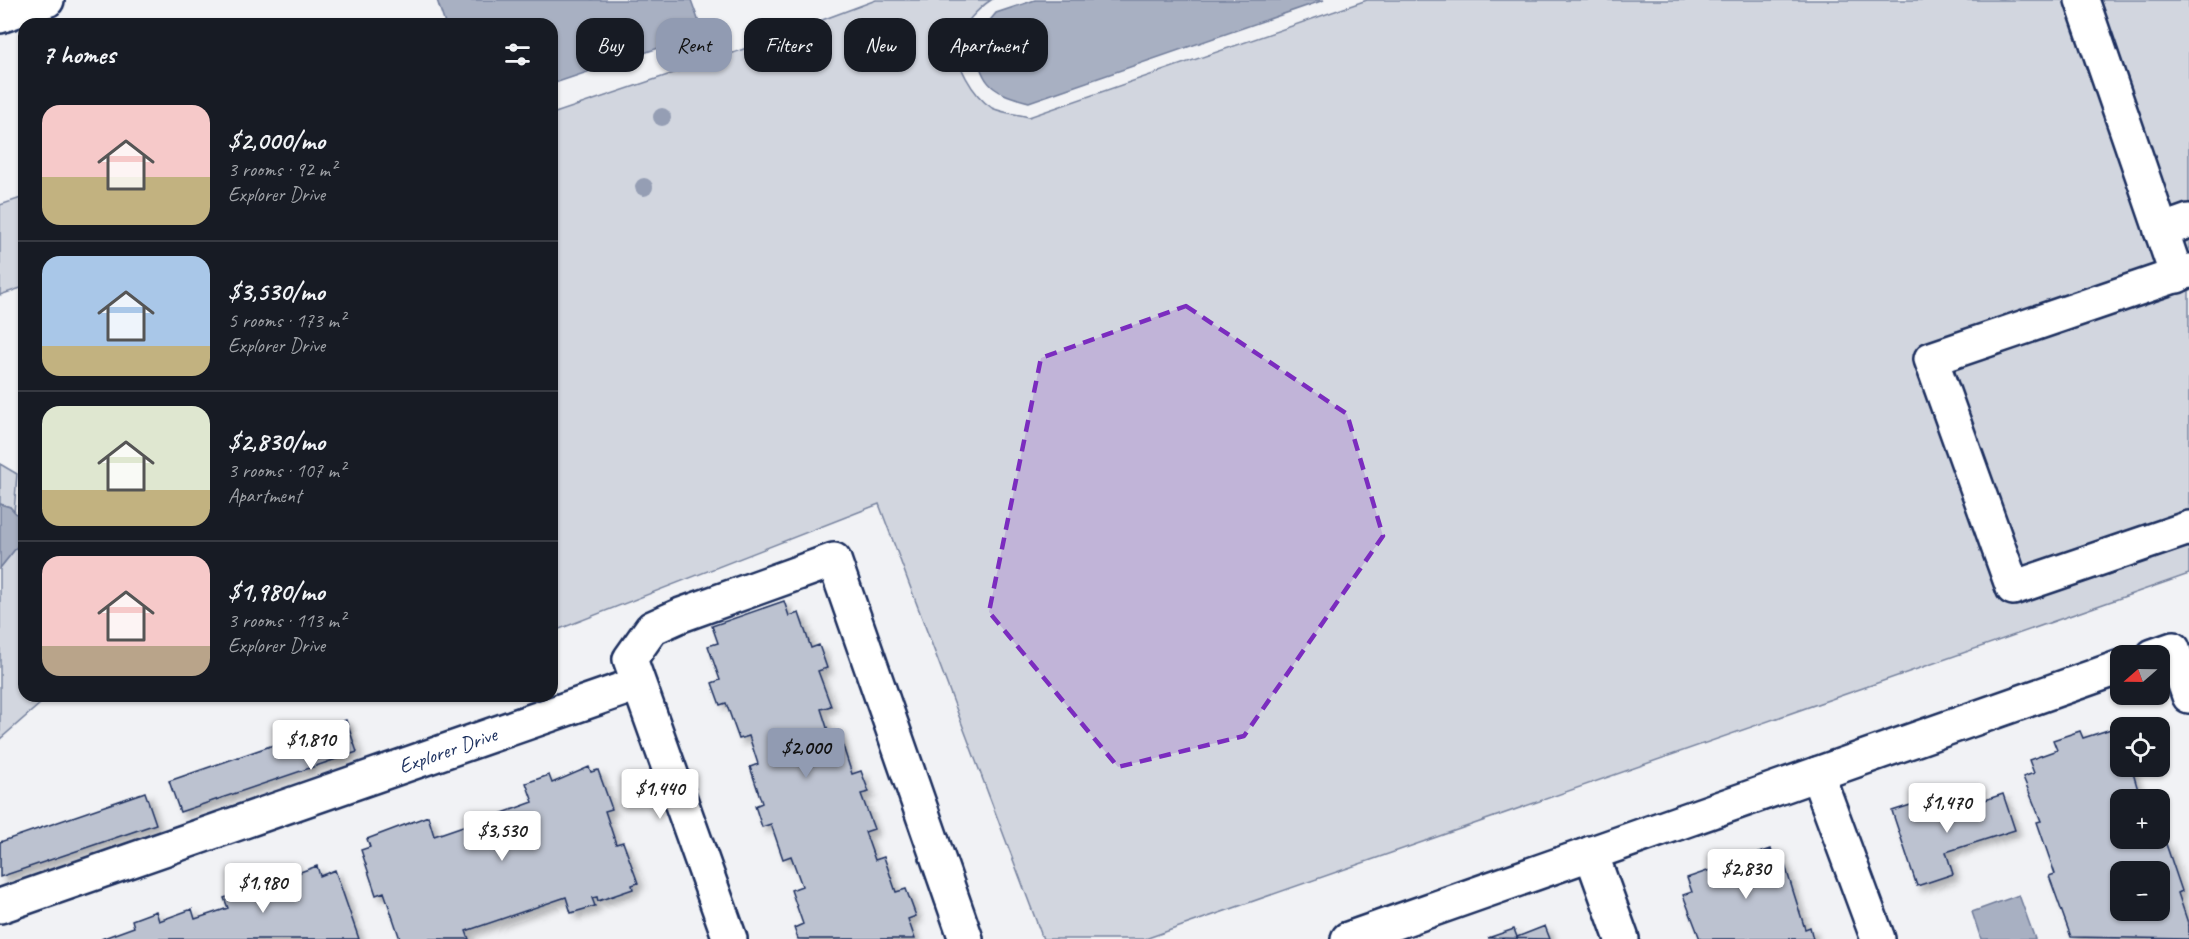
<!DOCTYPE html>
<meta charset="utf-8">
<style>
body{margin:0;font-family:Caveat,sans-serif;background:#20242c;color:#f1f3f6;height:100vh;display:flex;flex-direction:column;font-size:22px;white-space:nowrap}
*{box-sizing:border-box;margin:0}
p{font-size:20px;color:#9ea1a6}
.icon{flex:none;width:33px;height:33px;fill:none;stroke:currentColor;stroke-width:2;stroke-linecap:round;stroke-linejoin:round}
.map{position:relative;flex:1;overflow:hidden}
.details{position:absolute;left:18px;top:18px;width:540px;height:684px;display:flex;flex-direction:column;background:#171b24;border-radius:18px;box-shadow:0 2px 4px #0004}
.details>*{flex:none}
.banner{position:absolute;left:576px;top:18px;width:570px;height:54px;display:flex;gap:12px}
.needle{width:39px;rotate:250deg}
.buttons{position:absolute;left:2110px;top:645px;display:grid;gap:12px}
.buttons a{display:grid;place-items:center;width:60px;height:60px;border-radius:12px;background:#171b24;box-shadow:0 2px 4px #0004;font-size:30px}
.price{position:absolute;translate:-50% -51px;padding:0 14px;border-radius:6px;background:#fff;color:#222;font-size:20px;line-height:39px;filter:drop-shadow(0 2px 3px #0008)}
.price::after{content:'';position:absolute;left:50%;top:36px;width:18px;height:14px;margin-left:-9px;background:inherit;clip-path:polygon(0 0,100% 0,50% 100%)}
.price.current{background:#919bb2;color:#111}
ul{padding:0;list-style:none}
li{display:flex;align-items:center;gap:18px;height:150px;padding:0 24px}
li+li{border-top:2px solid #363941}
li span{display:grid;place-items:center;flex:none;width:168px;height:120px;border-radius:18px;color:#555}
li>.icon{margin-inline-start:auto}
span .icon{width:72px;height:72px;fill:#fffc;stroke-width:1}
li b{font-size:26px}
h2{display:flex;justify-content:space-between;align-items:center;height:72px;padding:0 24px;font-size:26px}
.tag{padding:0 21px;border-radius:18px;background:#171b24;box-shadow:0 2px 4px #0004;font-size:21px;line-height:54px}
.tag.current{background:#919bb2;color:#111}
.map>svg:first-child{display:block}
</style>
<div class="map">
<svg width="2189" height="939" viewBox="0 0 2189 939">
<defs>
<filter id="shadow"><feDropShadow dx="5.5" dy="5.5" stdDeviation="3" flood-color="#0004"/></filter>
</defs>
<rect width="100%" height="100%" fill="#f1f2f5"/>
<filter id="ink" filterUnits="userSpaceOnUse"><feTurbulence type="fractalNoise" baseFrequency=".0167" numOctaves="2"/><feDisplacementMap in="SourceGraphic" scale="12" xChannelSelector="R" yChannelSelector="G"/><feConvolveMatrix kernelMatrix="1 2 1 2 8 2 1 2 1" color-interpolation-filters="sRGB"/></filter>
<g filter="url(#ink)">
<!-- green -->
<path fill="#d2d6df" stroke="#76829e" stroke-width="1.5" d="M876 0H991C980 7 961 26 958 39 952 62 974 96 992 108 1002 113 1018 114 1029 117L1367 0H2189V574L1145 939H1043L879 504 552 632V114L733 53Z
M24 197V287L0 295V205Z
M0 464 17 474 14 513 10 507 0 504Z
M24 538V696H49L0 739V568Z"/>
<!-- water -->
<path fill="#a8b0c2" stroke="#707c9a" stroke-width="1.5" d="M437 0H691L703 33 552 84V24H445Z
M1035 0H1324L1029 102C986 91 983 83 973 41L996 13Z
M0 504 10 507 24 522V538L0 568Z
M2019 895 2035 939H1981L1972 912Z"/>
<!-- building -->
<path fill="#bcc2d0" stroke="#1b2f5e" stroke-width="1.5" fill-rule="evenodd" filter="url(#shadow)" d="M784 601 789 616 799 613 811 648 819 645 827 668 818 671 831 706 821 709 831 740 840 737 852 774 861 771 869 792 861 794 874 829 865 832 875 860 884 857 896 892 906 889 916 916 908 919 915 939H798L794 928 803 924 791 890 802 886 791 856 783 859 771 824 762 827 755 806 762 803 750 767 758 764 749 736 739 739 726 703 720 705 712 683 720 680 708 646 718 643 712 626Z
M346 720 357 752 180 812 169 781Z
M2111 729 2117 745 2121 744V766H2131L2138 790 2143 789 2146 800H2121V838L2165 841 2182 891 2178 893 2189 926V939L2071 937 2049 876 2055 874 2037 822 2041 821 2023 777 2034 773 2029 760 2057 750 2053 740 2080 731 2083 738ZM2121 872H2160V910H2121Z
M589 767 591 772 598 770 612 809 605 811 616 844 623 842 638 883 632 885 633 889 598 901 597 897 592 898 595 906 571 913 566 897 466 931 469 939H400L384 892 376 895 361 850 370 847 367 839 428 816 434 836 469 824 473 834 500 824 497 815 533 802 526 783 549 775 552 783Z
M145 792 156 824 0 877V842Z
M2003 794 2015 830 1946 852 1953 874 1917 886 1892 811 1926 800 1932 818Z
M1771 849 1776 865 1784 862 1805 929 1810 927 1813 939H1700L1683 895 1692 892 1687 878 1716 868 1713 860 1739 851 1742 859Z
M317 866 320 876 335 870 359 939H101L134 927 132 920 156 911 159 921 192 909 195 919 228 908 224 898 262 885 260 879 276 873 278 880Z
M1545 926 1550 939 1488 938 1514 929 1517 937Z"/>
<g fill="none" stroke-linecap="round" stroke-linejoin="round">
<defs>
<g id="minor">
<path d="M2082 0 2177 276"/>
<path d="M0 16 47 0"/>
<path d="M2161 231 2189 221"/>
<path d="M2189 271 1931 359 2013 588 2189 528"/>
<path d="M2153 656 2173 649 2189 696"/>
<path d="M1817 774 1878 939"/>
<path d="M1591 853 1622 939"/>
<path id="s1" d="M0 906 638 684"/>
<path d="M730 939 630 659 652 628 681 615 834 560 966 939"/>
<path d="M1348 939 2121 667"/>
</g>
</defs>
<!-- minor casing -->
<use href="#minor" stroke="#1b2f5e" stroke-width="38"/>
<!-- minor -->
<use href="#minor" stroke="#fff" stroke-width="33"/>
</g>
<!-- trees -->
<g fill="#959eb4">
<circle cx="662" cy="117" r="9"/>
<circle cx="644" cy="187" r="9"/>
</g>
</g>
<!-- marked area -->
<path fill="#7b2cbf" fill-opacity="0.2" stroke="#7b2cbf" stroke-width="4.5" stroke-dasharray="12 8" stroke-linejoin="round" d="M1186 306 1347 414 1383 536 1244 736 1118 767 989 612 1041 358Z"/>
<g text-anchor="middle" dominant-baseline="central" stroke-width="5" stroke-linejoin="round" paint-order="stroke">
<!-- street labels -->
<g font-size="21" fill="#1b2f5e" stroke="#fff">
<text stroke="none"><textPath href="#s1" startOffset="474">Explorer Drive</textPath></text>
</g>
</g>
</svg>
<div class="buttons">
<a><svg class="needle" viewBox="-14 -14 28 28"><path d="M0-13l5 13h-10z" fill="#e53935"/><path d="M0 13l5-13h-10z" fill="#9ea1a6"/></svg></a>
<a><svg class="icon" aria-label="locate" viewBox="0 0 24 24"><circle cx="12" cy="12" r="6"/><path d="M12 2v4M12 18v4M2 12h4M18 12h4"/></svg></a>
<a>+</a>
<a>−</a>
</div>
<b class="price" style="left:311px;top:771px">$1,810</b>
<b class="price current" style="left:806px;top:779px">$2,000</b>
<b class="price" style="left:660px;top:820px">$1,440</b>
<b class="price" style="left:1947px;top:834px">$1,470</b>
<b class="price" style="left:502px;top:862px">$3,530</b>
<b class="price" style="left:1746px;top:900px">$2,830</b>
<b class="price" style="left:263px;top:914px">$1,980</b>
<div class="banner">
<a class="tag">Buy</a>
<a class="tag current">Rent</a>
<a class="tag">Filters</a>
<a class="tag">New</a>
<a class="tag">Apartment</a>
</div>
<section class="details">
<h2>7 homes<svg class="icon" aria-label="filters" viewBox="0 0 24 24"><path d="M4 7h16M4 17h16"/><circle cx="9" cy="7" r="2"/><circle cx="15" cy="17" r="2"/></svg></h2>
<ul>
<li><span style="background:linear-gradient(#f6c9c9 60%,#c2b280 0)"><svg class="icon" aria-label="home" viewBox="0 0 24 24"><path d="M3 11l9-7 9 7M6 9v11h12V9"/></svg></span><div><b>$2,000/mo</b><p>3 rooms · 92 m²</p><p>Explorer Drive</p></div></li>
<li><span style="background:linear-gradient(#a9c7e8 75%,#c2b280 0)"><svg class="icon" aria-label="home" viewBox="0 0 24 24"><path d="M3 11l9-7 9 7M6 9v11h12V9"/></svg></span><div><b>$3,530/mo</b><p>5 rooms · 173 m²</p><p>Explorer Drive</p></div></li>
<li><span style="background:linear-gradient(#dfe7d0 70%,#c2b280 0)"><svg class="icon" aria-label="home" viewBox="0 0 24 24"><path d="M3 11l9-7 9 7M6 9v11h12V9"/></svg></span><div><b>$2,830/mo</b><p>3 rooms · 107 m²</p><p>Apartment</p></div></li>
<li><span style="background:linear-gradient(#f6c9c9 75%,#b9a48a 0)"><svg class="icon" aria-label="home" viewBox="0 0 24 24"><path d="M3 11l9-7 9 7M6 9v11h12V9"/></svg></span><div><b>$1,980/mo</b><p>3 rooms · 113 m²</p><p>Explorer Drive</p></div></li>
</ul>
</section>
</div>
